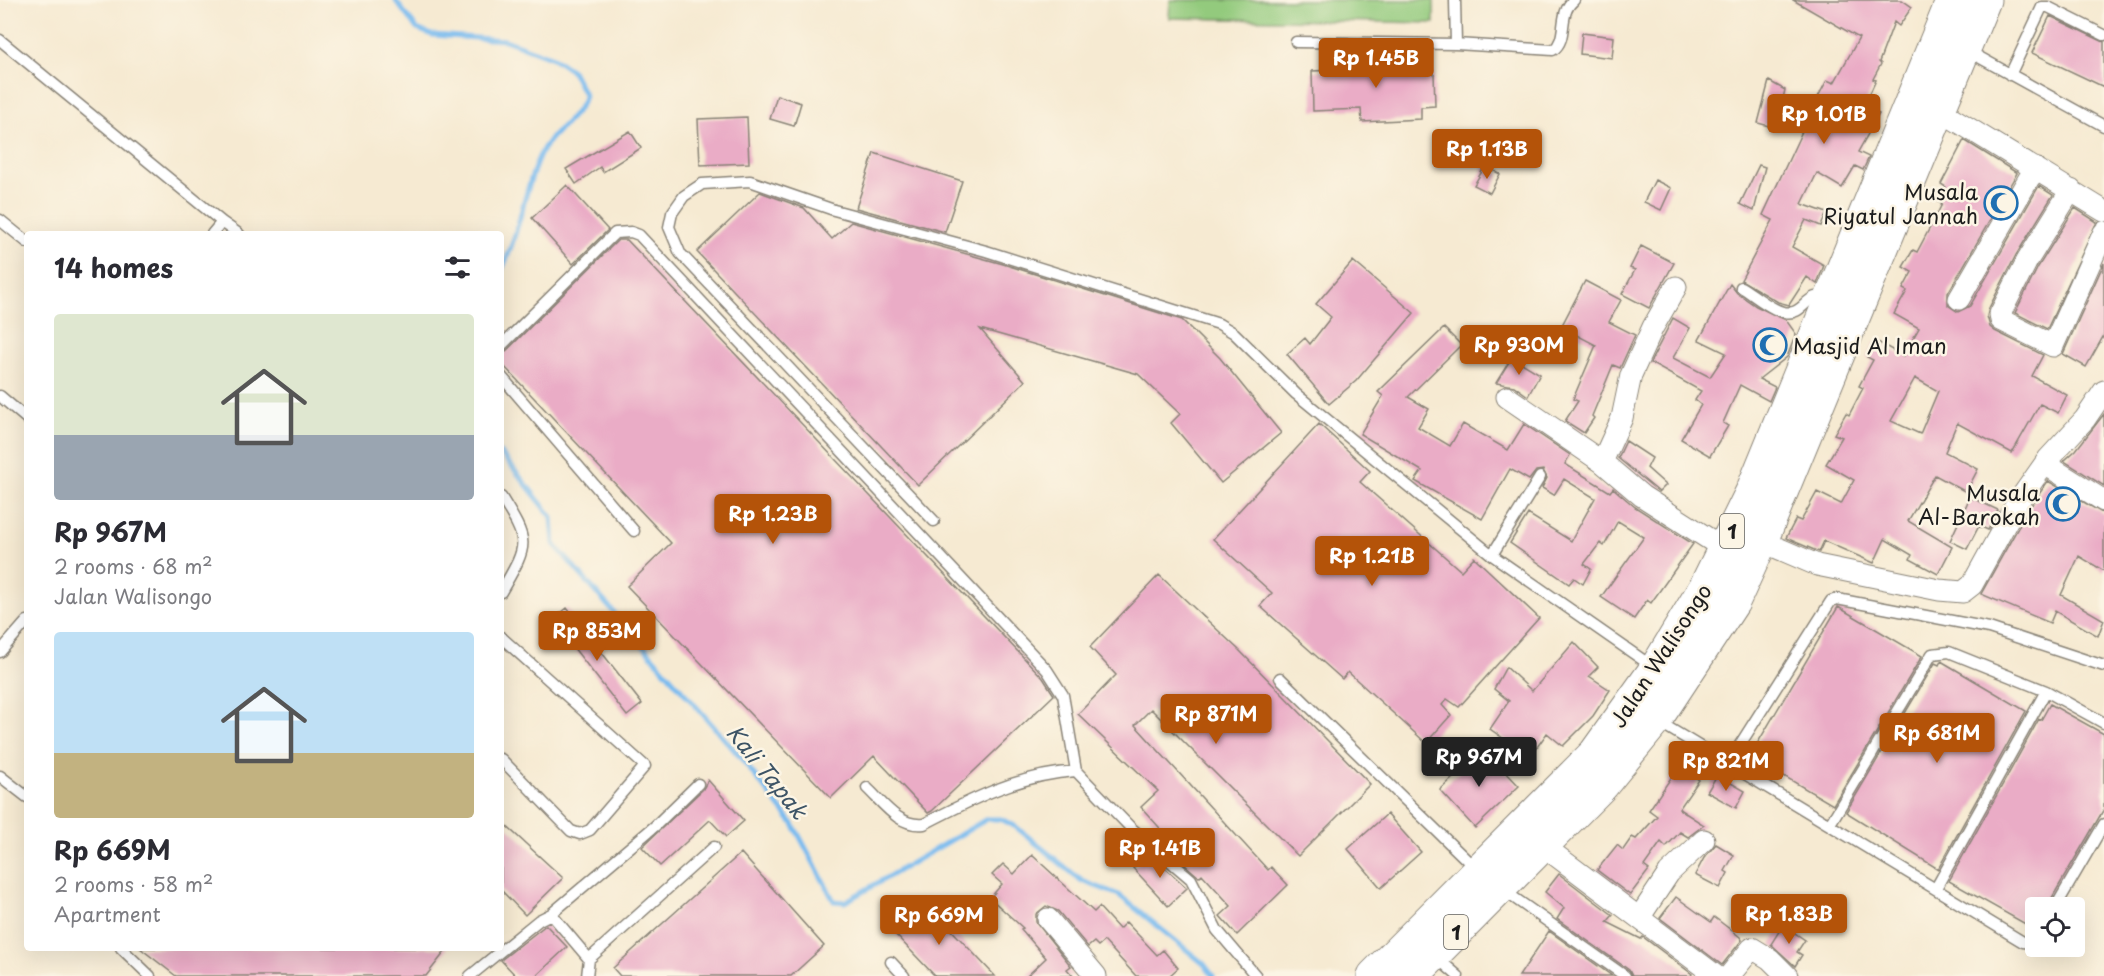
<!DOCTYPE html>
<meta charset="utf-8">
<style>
body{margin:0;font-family:"Playpen Sans",sans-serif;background:#f2f2f3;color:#2b2b33;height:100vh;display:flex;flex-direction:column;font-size:22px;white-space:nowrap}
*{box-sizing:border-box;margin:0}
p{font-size:20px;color:#7c7c81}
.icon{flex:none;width:33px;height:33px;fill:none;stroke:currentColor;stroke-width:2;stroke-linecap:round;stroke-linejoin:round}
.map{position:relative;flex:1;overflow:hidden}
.sheet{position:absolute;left:24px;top:231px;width:480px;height:720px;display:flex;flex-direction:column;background:#fff;border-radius:6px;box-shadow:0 6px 24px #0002}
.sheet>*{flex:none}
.tools{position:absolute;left:2025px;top:897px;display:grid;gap:12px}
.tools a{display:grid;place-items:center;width:60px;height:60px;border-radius:6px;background:#fff;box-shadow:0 6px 24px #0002;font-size:30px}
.price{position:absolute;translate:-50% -51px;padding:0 14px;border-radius:6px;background:#b45309;color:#fff;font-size:20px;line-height:39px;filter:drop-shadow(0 2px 3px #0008)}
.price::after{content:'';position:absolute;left:50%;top:36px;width:18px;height:14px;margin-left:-9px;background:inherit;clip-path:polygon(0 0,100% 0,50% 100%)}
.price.on{background:#222;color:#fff}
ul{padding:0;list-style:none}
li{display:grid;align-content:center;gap:12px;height:318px;padding:0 30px}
li span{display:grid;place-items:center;height:186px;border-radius:6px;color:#555}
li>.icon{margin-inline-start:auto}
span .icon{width:108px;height:108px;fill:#fffc;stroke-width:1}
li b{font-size:26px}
h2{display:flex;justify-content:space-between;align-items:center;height:72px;padding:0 30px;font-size:26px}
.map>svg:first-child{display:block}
</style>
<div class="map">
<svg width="2104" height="976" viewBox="0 0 2104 976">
<rect width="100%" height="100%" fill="#fcf5e5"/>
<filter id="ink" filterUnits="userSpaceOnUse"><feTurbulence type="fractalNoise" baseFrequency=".0167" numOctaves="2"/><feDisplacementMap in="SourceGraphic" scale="12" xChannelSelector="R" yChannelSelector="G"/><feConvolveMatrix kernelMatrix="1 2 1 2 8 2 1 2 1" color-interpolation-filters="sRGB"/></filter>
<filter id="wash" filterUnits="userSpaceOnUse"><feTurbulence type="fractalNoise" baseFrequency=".008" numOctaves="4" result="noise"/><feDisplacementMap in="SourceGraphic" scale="24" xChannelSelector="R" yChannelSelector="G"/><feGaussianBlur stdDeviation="1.35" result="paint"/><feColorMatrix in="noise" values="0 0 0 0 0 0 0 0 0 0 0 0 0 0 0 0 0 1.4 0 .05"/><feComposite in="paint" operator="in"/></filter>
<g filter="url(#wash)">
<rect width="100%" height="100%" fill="#f6ead2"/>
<!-- grass -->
<path fill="#93ca7d" stroke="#58734c" stroke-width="1.5" d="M1170 0H1434V23L1169 18Z"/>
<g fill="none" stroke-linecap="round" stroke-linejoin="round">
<!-- stream -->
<path stroke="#79bbef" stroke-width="5" d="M395 0 417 29 432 35 505 40 553 58 572 71 585 96C576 121 550 131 539 157 523 194 519 235 501 271
M501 453 552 517 554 544 736 752 793 824 834 901 845 902 987 819H1001L1016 827 1082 881 1119 895 1204 964 1213 976"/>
</g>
<g id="blocks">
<!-- building -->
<path fill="#eaacc6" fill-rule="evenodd" d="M1793 0H1902L1912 7 1899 26 1894 22 1879 62 1881 64 1873 79 1876 80 1864 106 1879 114 1858 152 1869 157 1863 170 1855 166 1842 188 1817 173 1802 204 1827 213 1821 226 1806 220 1792 247 1824 265 1817 284 1807 277 1789 305 1778 302 1741 280 1773 220 1763 215 1818 97 1827 80 1834 83 1859 38Z
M2050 16 2104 42V87L2032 53Z
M1582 33 1614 37 1612 58 1580 54Z
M1400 53V59H1419L1420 74 1434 73 1435 106 1421 107V119L1362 122 1361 109 1313 111 1312 71 1358 69V61L1377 60V54Z
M1769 81 1785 90 1776 128 1758 123Z
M777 95 801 103 794 126 770 119Z
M747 117 749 163 700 165 698 119Z
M630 131 641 148 603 172 600 167 576 184 566 169Z
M1964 140 2017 173 1948 293V305L1958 312 1970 306 2039 186 2053 195 2016 255 1989 308 1987 316 1990 327 1995 331 2043 355 2032 376 2067 395 2058 413 2040 404 2012 453 1957 423 1945 452 1978 469 1966 492 1935 475 1908 521 1952 547 1938 574 1910 559 1912 555 1885 539 1874 563 1824 541 1819 552 1786 538 1796 519 1801 521 1817 492 1841 504 1854 480 1826 464 1842 437 1834 434 1846 413 1849 415 1863 388 1859 386 1873 360 1867 357 1876 341 1903 356 1919 328 1894 314 1907 291 1903 289 1912 272 1903 267 1913 250 1917 252 1934 220 1942 204 1938 202 1946 187 1941 184ZM1915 378 1938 391 1920 434 1891 421Z
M874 153 962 181 945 232 856 208Z
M1759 165 1765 167 1754 211 1740 204Z
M1485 166 1500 174 1490 193 1474 185Z
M1655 180 1671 188 1661 210 1644 202Z
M567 185 608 230 573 264 532 218Z
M760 192 804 208 832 239 851 222 1003 264 1182 320 1220 358 1281 433 1221 483 1171 423 1180 414 1138 374 980 329 1025 381 918 485 697 252Z
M2075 208 2097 222 2047 329 2015 313 2038 267Z
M618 240H627L1043 678 1054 695 932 811 928 813 874 756 831 798 627 586 671 543 501 363V353L506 351Z
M1641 246 1674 263 1649 308 1622 294 1635 270 1630 268Z
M1353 261 1414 313 1356 381 1329 404 1287 354 1305 338 1310 344 1331 317 1316 304Z
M2104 263V335L2086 367 2063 354Z
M1585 281 1621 300 1609 322 1635 335 1620 368 1613 365 1592 416 1594 418 1584 433 1565 421 1578 401 1573 399 1596 345 1561 327Z
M1730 284 1737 293 1756 306 1786 320 1796 334 1787 357 1759 379 1775 387 1769 401 1740 385 1723 423 1728 426 1710 456 1681 439 1701 405 1695 400 1701 391 1650 363 1673 318 1690 328 1673 358 1710 377 1726 353 1699 340Z
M1444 328 1461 345 1408 397 1429 409 1418 427 1450 446 1463 424 1508 450 1524 424 1570 455 1565 464 1610 492 1613 488 1635 507 1693 544 1651 603 1647 600 1634 619 1601 597 1644 537 1618 521 1604 546 1600 543 1584 564 1591 569 1583 584 1574 578 1569 584 1510 543 1528 514 1571 541 1595 498 1564 479 1554 495 1542 488 1547 478 1543 470 1536 471 1529 480 1510 469 1482 519 1415 481 1422 471 1360 434 1383 396 1378 392Z
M1512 357 1540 374 1528 396 1514 386 1496 383Z
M2104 414V486L2064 461 2076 450Z
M1319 424 1370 471 1360 482 1461 571 1474 557 1539 618 1459 707 1447 699 1442 705 1451 715 1426 743 1348 672 1342 679 1260 606 1272 593 1213 539Z
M1626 441 1652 458 1647 468 1666 485 1659 492 1618 458Z
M2048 481 2104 514V571L2079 556 2061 595 2104 620 2098 636 2055 611 2050 623 1981 594 2028 510Z
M1970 497 1998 510 1988 530 1979 526 1967 549 1950 541Z
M1159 575 1239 650 1370 784 1298 856 1151 709 1135 725 1268 870 1271 867 1288 885 1237 935 1220 916 1231 906 1202 874 1199 877 1160 843 1167 836 1141 807 1158 791 1078 714 1116 675 1090 647Z
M1838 607 1922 656 1833 805 1750 756Z
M567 608 642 704 627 716 552 620Z
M1574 642 1598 667 1589 676 1610 690 1593 716 1563 746 1547 733 1530 757 1490 729 1509 701 1494 689 1506 667 1532 691Z
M1941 661 2026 711 1938 869 1846 812 1935 663 1939 665Z
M2050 704 2104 734V809L2046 908H2036V930L1949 881 2039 719 2041 720Z
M1484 749 1519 786 1475 828 1440 790Z
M1679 766 1699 780 1679 809 1704 825 1688 837 1680 832 1666 847 1661 842 1644 866 1649 870 1630 895 1597 870 1617 845 1623 850 1632 837 1636 839 1657 816 1649 810Z
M1717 775 1745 791 1736 808 1707 792Z
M708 780 744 821 726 837 710 820 660 866 642 847 703 789Z
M1387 814 1421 852 1381 888 1348 849Z
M501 821 563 878 525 915 501 890Z
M1716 844 1734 855 1725 871 1728 873 1720 888 1695 875 1704 858Z
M741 853 824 946 791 976H620L613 968Z
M1149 853 1187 888 1168 906 1133 868Z
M1032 855 1094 912 1099 907 1119 929 1126 922 1157 955 1163 950 1178 968 1169 976H1136L1104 941 1098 946 1094 942 1088 947 1058 911 1046 906 1036 914V922L1071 966 1067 969 1073 976H1027L1046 958 1021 929 1023 928 990 898 1002 884 992 875 1003 864 1014 874Z
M1559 874 1613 915 1607 922 1641 939 1643 937 1692 974 1691 976H1632L1629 970 1557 919 1564 908 1545 892Z
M1676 897 1711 922 1714 917 1740 937 1742 940 1722 965 1660 918Z
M925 902 995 976H935L893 932Z
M546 925 567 947 536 976H516L501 960Z
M1783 925 1805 940 1797 952 1802 955 1795 966 1771 944Z
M1549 931 1612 976H1519Z
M140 948H448L426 976H176Z"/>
</g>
</g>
<g filter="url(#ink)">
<use href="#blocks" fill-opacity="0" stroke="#898377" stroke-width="1.5"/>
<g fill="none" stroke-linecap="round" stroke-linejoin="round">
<defs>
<path id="lane" d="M1455 0 1456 44
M0 40 222 222 212 234
M1296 42 1456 44 1553 50C1569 39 1557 13 1574 0
M1968 51 2104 126
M2010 75 2042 7H2048L2104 35
M0 220 27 242
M222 222 239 234
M1741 287C1755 295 1780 319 1796 311 1804 307 1807 300 1815 297L1827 301
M501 346 615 233 631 232 639 235 1047 670 1063 695 1076 771 1130 827 1191 879 1217 930 1256 976
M501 376 634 531
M0 396 27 419
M501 497C530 544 529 543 501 592
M934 521 680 253 669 227 672 213 684 196 702 184 750 181 834 210 986 251 1219 324 1234 333 1296 394 1492 555 1653 667
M1492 555 1540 477
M501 637 645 766 590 830 580 834 571 831 501 759
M0 652 27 621
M1280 678 1475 868
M1659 722 2023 942 2033 943 2036 940
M1729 762 1831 601 1837 599 1989 628 2104 666
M0 776 27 797
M867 788C884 804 899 827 924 824 974 798 1019 775 1076 771
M1830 824 1932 654 1949 652 2046 691 2104 723
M1936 888 2046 691
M1503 890 1625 976
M2055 908 2104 824
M551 914 655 826 698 784
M121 948 150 976
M1436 957 1458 976
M589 959 714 847
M891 962 904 976
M470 976 539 920 551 914 589 959 587 976"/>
<path id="street" d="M1939 110 2104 211
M2071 190 2027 261 2000 314 2001 320 2053 346 2104 232
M1959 299 2035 168
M1507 397 1602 462 1642 496 1723 548
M1602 462 1622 418 1631 375 1653 327 1676 287
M2045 464 2104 501
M1761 541 1817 565 1939 590 1963 592 1972 585 2017 503 2048 459 2085 419 2104 391
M1542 845 1716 976
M1639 918 1669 873 1704 840
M1048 919 1096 976
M1729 976 1752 948 1770 959 1787 976"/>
<path id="highway" d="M1374 976 1595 754 1656 669 1706 586 1752 492 1953 0
M1412 976 1602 785 1655 720 1733 602 1761 541 1984 0"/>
</defs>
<!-- lane casing -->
<use href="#lane" stroke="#898377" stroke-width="13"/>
<!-- street casing -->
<use href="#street" stroke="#898377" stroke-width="23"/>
<!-- highway casing -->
<use href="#highway" stroke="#898377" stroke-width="35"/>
<!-- lane -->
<use href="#lane" stroke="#fff" stroke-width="10"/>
<!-- street -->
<use href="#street" stroke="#fff" stroke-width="21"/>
<!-- highway -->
<use href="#highway" stroke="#fff" stroke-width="33"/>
</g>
</g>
<!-- icons -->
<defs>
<symbol id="mosque-ring" viewBox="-11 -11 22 22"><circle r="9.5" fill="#fcf5e5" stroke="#1f6fb2" stroke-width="1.5"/><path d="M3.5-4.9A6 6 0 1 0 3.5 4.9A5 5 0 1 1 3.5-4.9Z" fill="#1f6fb2"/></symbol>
</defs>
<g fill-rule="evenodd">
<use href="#mosque-ring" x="1982" y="184" width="38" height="38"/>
<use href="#mosque-ring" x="1751" y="326" width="38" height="38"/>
<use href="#mosque-ring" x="2044" y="485" width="38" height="38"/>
</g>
<g text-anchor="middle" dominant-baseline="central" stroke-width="5" stroke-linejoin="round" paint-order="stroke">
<!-- shield labels -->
<g fill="#fcf5e5" stroke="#5f5d58" stroke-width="1.5">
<rect x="1720" y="514" width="24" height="34" rx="4.5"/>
<rect x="1444" y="915" width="24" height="34" rx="4.5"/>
</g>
<g font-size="20" font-weight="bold" fill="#1c1c1c">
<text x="1732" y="531">1</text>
<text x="1456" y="932">1</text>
</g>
<!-- poi labels -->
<g font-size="21" fill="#1c1c1c" stroke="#fcf5e5" text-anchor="end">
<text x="1978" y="191">Musala<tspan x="1978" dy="24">Riyatul Jannah</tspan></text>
<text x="1793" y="345" text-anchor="start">Masjid Al Iman</text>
<text x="2040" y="492">Musala<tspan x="2040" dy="24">Al-Barokah</tspan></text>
</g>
<!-- street labels -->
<g font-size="21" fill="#1c1c1c" stroke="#fcf5e5">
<text transform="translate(1660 655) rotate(-57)">Jalan Walisongo</text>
</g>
<!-- water labels -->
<g font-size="22" font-style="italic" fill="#3d5466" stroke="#fcf5e5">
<text transform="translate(768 771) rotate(51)">Kali Tapak</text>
</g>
</g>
</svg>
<div class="tools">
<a><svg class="icon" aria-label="locate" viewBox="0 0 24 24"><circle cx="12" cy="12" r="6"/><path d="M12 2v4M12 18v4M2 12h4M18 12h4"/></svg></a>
</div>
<b class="price" style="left:1376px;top:89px">Rp 1.45B</b>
<b class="price" style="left:1824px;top:145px">Rp 1.01B</b>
<b class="price" style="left:1487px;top:180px">Rp 1.13B</b>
<b class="price" style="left:1519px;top:376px">Rp 930M</b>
<b class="price" style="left:773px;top:545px">Rp 1.23B</b>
<b class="price" style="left:1372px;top:587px">Rp 1.21B</b>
<b class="price" style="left:597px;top:662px">Rp 853M</b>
<b class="price" style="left:1216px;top:745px">Rp 871M</b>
<b class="price" style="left:1937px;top:764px">Rp 681M</b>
<b class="price on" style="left:1479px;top:788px">Rp 967M</b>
<b class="price" style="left:1726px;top:792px">Rp 821M</b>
<b class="price" style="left:1160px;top:879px">Rp 1.41B</b>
<b class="price" style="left:1789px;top:945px">Rp 1.83B</b>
<b class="price" style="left:939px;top:946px">Rp 669M</b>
<section class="sheet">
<h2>14 homes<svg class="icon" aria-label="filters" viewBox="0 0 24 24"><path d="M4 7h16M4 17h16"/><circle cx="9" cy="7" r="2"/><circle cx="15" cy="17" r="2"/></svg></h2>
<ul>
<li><span style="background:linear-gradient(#dfe7d0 65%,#9aa5b1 0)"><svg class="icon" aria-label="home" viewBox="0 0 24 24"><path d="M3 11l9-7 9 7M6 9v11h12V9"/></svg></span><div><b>Rp 967M</b><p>2 rooms · 68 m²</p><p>Jalan Walisongo</p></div></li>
<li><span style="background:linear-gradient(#bfe0f5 65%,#c2b280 0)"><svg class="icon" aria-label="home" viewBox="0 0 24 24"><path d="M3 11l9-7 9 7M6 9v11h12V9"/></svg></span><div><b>Rp 669M</b><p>2 rooms · 58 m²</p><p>Apartment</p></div></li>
</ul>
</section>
</div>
